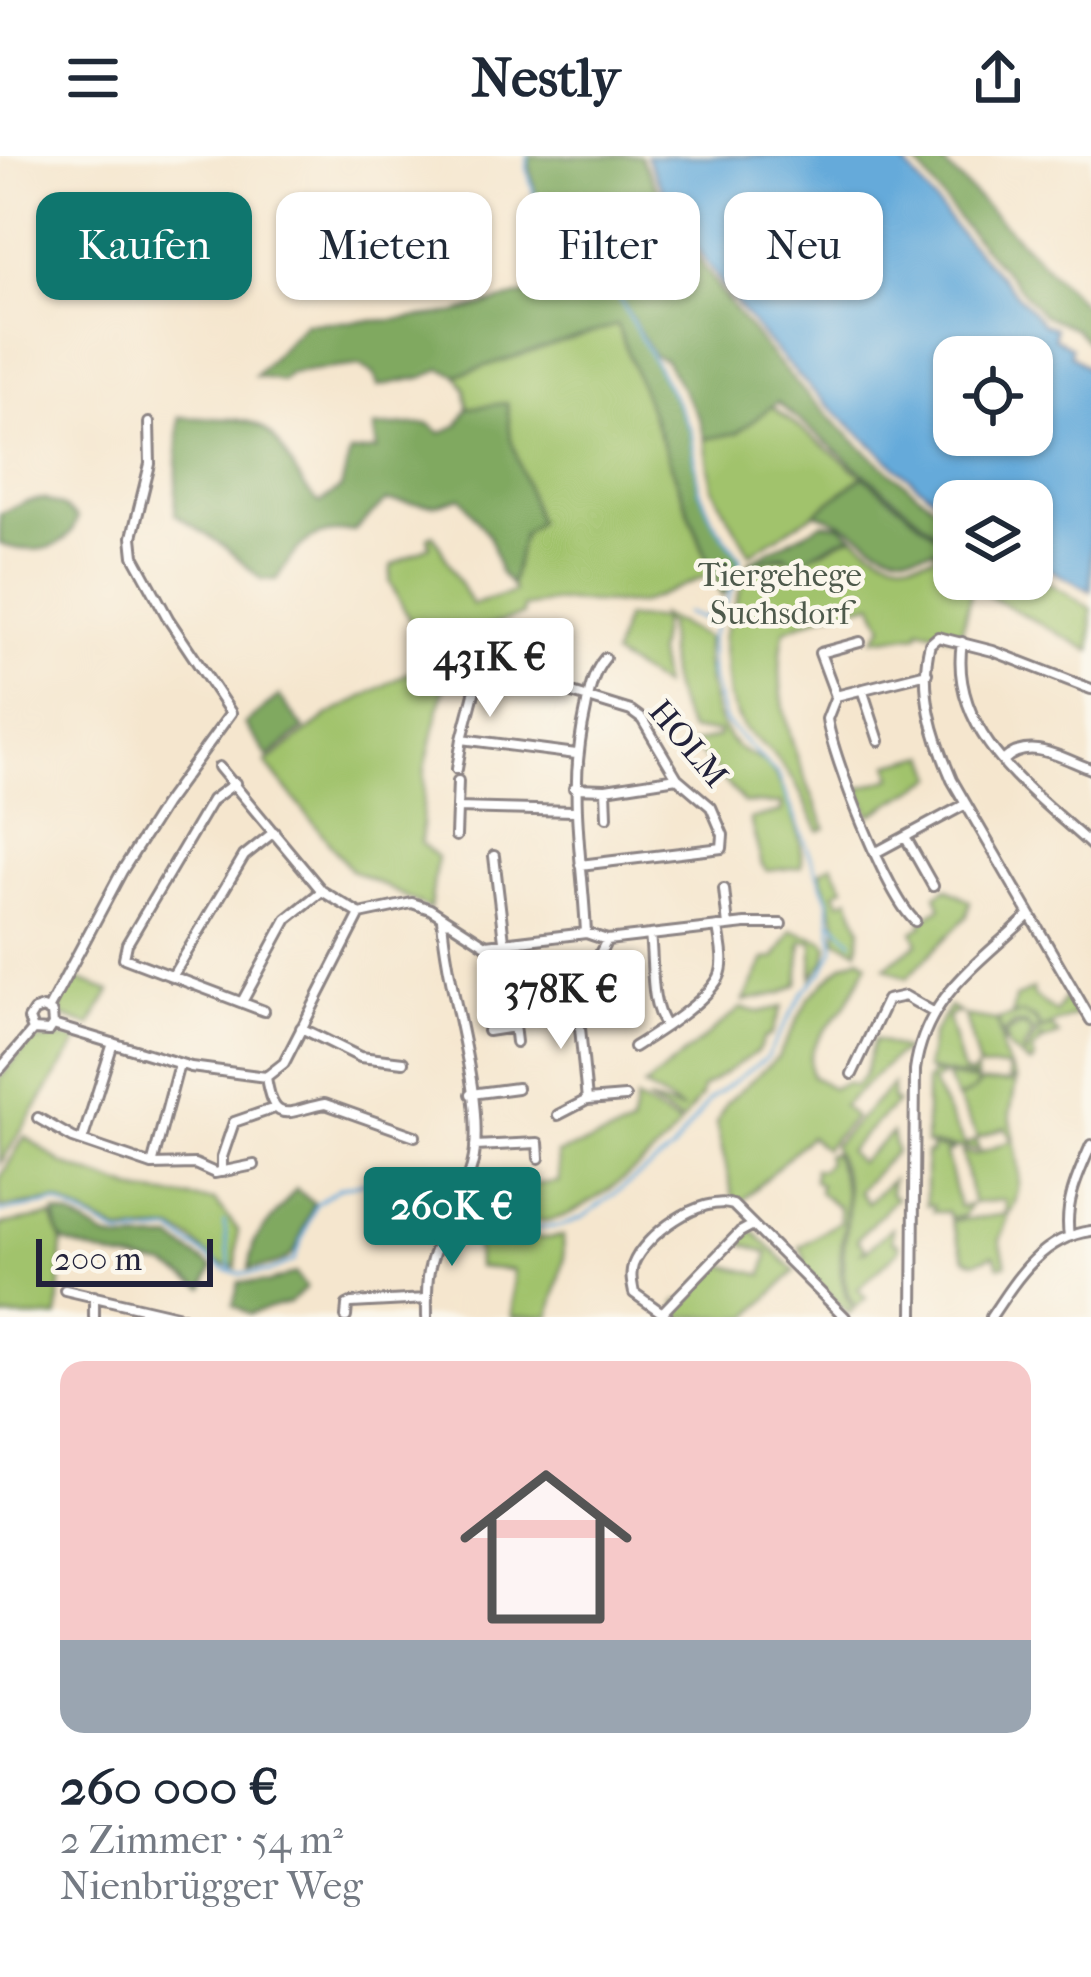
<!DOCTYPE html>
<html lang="de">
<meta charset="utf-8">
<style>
body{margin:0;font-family:"IM FELL French Canon",serif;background:#f6f6f7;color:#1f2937;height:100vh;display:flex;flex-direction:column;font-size:45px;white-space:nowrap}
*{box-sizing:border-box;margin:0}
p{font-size:39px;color:#747a83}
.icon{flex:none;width:66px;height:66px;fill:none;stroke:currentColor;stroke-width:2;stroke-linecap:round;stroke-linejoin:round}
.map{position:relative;height:1161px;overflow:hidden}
.side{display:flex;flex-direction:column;background:#fff;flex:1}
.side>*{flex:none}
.hud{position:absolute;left:36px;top:36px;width:1020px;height:108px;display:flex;gap:24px}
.controls{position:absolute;left:933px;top:180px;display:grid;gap:24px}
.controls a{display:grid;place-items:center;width:120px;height:120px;border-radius:24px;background:#fff;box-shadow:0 3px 9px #0004;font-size:60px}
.scale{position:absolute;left:36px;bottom:30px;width:177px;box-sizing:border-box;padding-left:12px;border:6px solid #22223b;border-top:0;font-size:33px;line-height:42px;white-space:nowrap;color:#22223b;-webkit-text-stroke:9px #fbf7ec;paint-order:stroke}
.price{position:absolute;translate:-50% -102px;padding:0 27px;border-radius:12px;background:#fff;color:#222;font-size:39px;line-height:78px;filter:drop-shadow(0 3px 6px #0008)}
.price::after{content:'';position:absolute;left:50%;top:72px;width:36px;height:27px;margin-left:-18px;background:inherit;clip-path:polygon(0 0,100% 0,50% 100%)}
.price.active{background:#0f766e;color:#fff}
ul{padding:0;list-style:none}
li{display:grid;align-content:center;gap:24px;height:636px;padding:0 60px}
li span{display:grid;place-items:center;height:372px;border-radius:24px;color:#555}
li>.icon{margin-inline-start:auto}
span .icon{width:216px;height:216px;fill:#fffc;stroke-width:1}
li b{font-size:51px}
.tag{padding:0 42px;border-radius:24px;background:#fff;box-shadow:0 3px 9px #0004;font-size:42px;line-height:108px}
.tag.active{background:#0f766e;color:#fff}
header{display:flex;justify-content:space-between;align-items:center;height:156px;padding:0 60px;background:#fff;font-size:54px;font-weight:700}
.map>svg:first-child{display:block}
</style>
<header><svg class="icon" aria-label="menu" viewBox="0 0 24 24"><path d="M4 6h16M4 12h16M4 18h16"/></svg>Nestly<svg class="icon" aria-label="share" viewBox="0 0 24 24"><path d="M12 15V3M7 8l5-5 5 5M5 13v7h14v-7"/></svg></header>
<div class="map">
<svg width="1091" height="1161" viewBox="0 0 1091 1161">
<rect width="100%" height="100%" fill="#fbf7ec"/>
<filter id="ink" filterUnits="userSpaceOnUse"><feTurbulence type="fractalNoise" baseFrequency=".00833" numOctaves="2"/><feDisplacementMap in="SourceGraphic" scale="24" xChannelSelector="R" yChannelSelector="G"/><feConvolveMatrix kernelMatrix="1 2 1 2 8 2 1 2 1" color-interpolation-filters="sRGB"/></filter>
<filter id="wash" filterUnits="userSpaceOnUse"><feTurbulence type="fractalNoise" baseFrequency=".004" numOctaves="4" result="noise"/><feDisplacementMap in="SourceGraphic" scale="48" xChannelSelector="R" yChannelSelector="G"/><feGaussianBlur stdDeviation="2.7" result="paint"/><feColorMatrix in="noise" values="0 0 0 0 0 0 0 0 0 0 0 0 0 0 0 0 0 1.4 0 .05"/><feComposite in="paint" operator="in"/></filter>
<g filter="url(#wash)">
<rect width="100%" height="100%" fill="#f5e6ce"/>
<!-- green -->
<path fill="#a1c36c" stroke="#627254" stroke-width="3" d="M617 168 712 418 639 448 557 445 523 451V459L429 488 420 485 390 426 391 410 430 390 428 381 433 378 472 449 514 436 511 429 523 378 537 366 511 283 507 248 468 252 466 234 457 219Z
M771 250 863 320 815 357 750 398 712 331 705 283 737 277Z
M854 380C882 400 901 411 936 399L935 394 954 392V423H1032V417L1091 452V495L972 431 960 482 920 472 918 478 874 483 884 469 873 447 830 456 785 474C768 542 800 611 826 672L819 675 795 626 772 597 743 572 729 542 723 482 750 405 752 408C775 401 793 400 815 397 830 395 839 383 854 380Z
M660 459 707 482C702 510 715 579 742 595 750 600 758 601 766 608 785 626 807 689 801 711L767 715 762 709 750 663 781 656 782 648 744 647 692 588 718 581 719 576 690 575C668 532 668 514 667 468L662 464 657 498 663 531 613 500 625 462 661 463Z
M449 495 452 497 425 612 421 687 437 701 430 753 350 713 266 607 329 559Z
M928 599 936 621 870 659 859 632 893 622 890 608Z
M832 708 844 731 835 736 840 746 849 742 861 772 858 794 836 784 837 768 820 716Z
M947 732 970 745 967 760 907 822 885 811 918 787 913 775 923 769 921 764 941 752 936 739Z
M792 774 823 784 828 790 825 806 812 821 813 786 802 785 798 828 782 837 744 845 765 803 775 802Z
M860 801 868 807C860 821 854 837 844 851 829 871 802 892 812 920L832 932 846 927 854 930 864 920 874 883 907 895 897 899 843 950 854 962 824 993 810 980 739 1048 734 1045 716 968 726 947 778 901 809 842 843 808Z
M71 821 110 835 90 870 62 860 60 850Z
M1033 833 1034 840 1056 857 1065 841 1076 859 1042 873 1035 862 1021 857 1034 863 1040 875 1052 871 1059 879 1043 885 1041 880V887L1032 896 1035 904 1030 908 1008 892 1006 878 1019 870 1028 871 1031 881 1023 894 1025 899 1038 875 1033 877 1026 868H1015L1004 877V890L998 864 1020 858H1012L1015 842Z
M782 851 771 879 764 882 758 895 702 932 701 940 682 966 647 945 683 954 644 931 741 852 759 856Z
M950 851 962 858 956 856 948 862 963 917 972 919 976 914 977 924 926 913 932 879Z
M965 860 997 865 1003 898 1016 923H1009L1008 911 979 912Z
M60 882 79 884 0 1008V922L31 885Z
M930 917 943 920 932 927 965 989 976 984 979 994 926 988V924L930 923Z
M946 920 978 926 973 935 982 927 1016 926 1010 958 1014 981 1011 982 1005 971 978 982 958 944 973 935 957 943Z
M893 928 892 943 897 946 848 995 859 1007 892 977 896 995 858 1035 867 1047 892 1024 890 1037 896 1042 857 1083 865 1092 862 1095 867 1094 892 1071V1085L899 1088V1094L858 1133 866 1142 856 1151C831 1114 850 1082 848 1044 848 1024 840 1008 833 990Z
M636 944 680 969C664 996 588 1053 558 1062 543 1067 525 1065 510 1061L520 1030 559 1026 557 998 631 971Z
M25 980 63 1008 141 1036 215 1045 238 1074 236 1112 215 1106 191 1083 173 1074 121 1077 57 1045 0 1052V1022Z
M1014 984C1020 1011 1023 1029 1012 1054L1006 1055 1005 1044 973 1047 962 995 974 999Z
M931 991 955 994 946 997 959 1051 970 1049 964 1060 950 1062 947 1056H933V1049H926V997H931Z
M833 997C839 1013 846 1029 846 1046 846 1087 829 1110 853 1153L849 1158 802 1110 805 1103 800 1091 840 1065 839 1051 819 1036 820 1028 814 1025V1013L821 1014 828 1006 826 999Z
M1009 1058 1000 1084 1006 1108 999 1110 994 1099 975 1106 965 1102 951 1065Z
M52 1060 62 1086 58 1161H0V1069Z
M460 1071C496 1081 526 1086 563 1080L564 1104 550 1160 512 1161 513 1114 477 1111 476 1084Z
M753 1075 795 1115 749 1161H678L676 1147 679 1144 684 1148 722 1109 763 1119 768 1097 736 1085Z"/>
<!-- forest -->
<path fill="#80a960" stroke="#51664e" stroke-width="3" d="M528 0H640C713 149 819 269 954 364V391L777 246 737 277 705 283 699 262 665 204 653 199 624 149 691 275 699 333 713 365 740 402 737 422 722 440 617 169 457 219 441 213 424 221 378 230 374 218 360 209 290 217 282 225 255 220 305 167 391 164 456 157 599 118 536 42Z
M911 0H936L1091 156V189L1074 172 1043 159 959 64Z
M507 247 511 283 538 366 523 378 511 429 500 417 490 382 461 341 435 349 386 345 354 375C306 376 301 386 276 424L261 423 225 391 175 358 179 261C202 263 234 260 255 268 286 281 293 327 320 347L341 332 350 297 377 294 374 271 429 268 441 277 458 269 468 252Z
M863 320 948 389C875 415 875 373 815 357Z
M43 343 64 351 77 362C68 398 29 398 0 388V358L25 346Z
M823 367 840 369 854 380C835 382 815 399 796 407L784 398 752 408 750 405Z
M279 540 304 573 268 601 245 568Z
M296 1033 314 1047C292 1093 306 1107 249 1113L254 1085Z
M55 1057 72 1061 105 1081 120 1085 173 1084 213 1112 204 1132 166 1110 116 1102 64 1086 58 1077Z
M295 1117 306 1132 289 1147 249 1158 233 1149 239 1126 268 1127Z"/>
<!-- water -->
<path fill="#65aada" stroke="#44668a" stroke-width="3" fill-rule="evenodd" d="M646 0H899L954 70 1043 168 1055 172 1054 182 1071 191 1070 198 1091 215V435L1032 404V345H954V356C920 334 891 305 861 279 773 204 695 105 646 0ZM954 201H1032V279H954Z"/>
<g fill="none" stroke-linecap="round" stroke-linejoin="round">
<!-- stream -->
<path stroke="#65aada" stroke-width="3" d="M685 457 700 462 723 456
M833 765 852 785
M461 1053 513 1075 561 1070 583 1061 671 996 710 943 766 902 804 835 823 815 834 793 828 743 778 619 725 566 711 520 710 483 737 422 740 402 713 365 699 333 691 275 682 257 617 138 535 43 527 13 528 0
M0 1056 57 1047 121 1080 173 1076 226 1114 240 1118 269 1116 294 1105 316 1048 339 1032 395 1019 415 1024 452 1049
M224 1066 231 1115"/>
</g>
</g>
<g filter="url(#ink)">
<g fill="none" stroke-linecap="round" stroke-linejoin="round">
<defs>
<path id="minor" d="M962 486C948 577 1032 635 1091 689
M496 514 509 504
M862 533 879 585
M1091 533 993 495 938 481 930 488C918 534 934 582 952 624L1091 864
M836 540 820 497 860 486
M462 583 479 518 487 511 631 555 642 563 677 622 711 651 723 679 722 692 580 709
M1003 605C1029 580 1061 602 1091 613
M219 611 322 735 360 758
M457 613 462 583 576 598
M235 627 212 644 127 788 124 802 264 855
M574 632 606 633 677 622
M606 633 607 661
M457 652 458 625
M456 680 457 652 574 655
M906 682 933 730
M875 697 966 648
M494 700 516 886
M724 733 728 770
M915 765C887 740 833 602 827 563L836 540 927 517
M586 777C582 693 567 639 586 553 589 536 593 516 605 502
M650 779C654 808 649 847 666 870
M607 784 580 836 578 851 587 944 625 941
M172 821 244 700 274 676
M242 846 287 763 322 735
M48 854 122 715 164 649 231 557 169 464 134 400 132 381 150 308 149 267
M53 869 191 911 266 921 284 907 360 758 412 747 430 753 486 789 586 777 607 784 745 768H781
M301 872 360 901 403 906
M488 875 514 871
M634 891C658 876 706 846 719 821 726 807 720 786 718 771
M0 913 33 874 29 863 34 855 43 852 52 857 53 869 49 875 33 874
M852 918 887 844 905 840 933 856
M266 921C274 973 289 954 325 948L415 980
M471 938 517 932
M558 959 587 944
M38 962 73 982 152 1009 195 1008 215 1017 254 1009
M82 985 113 887
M475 990 538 987 539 1002
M152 1009 179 908
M222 1016V1001L234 966 275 952
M1069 1080C1064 1047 1078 1019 1091 989
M65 1134 181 1161
M94 1140V1161
M662 1157 740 1076 753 1069
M346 1161 347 1149 351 1147 427 1143
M427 1161C427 1146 426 1129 429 1115 438 1072 471 1037 475 993 481 926 447 834 442 763
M668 1161 634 1137C632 1127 630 1119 633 1109 644 1079 702 1038 733 1049L845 1161
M913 1161 915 914C925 840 979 808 1029 759
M991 1161C1016 1123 1042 1081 1091 1075"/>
</defs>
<!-- minor casing -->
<use href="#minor" stroke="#8c8484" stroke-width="14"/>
<!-- minor -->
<use href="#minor" stroke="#fff" stroke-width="8"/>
</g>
</g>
<g text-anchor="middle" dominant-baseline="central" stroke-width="9" stroke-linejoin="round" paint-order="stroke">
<!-- park labels -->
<g font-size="33" fill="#4e5a4c" stroke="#fbf7ec">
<text x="780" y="419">Tiergehege<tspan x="780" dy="38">Suchsdorf</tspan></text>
</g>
<!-- street labels -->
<g font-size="33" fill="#22223b" stroke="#fbf7ec">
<text transform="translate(688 588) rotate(50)">HOLM</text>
</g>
</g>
</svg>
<div class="controls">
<a><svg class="icon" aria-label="locate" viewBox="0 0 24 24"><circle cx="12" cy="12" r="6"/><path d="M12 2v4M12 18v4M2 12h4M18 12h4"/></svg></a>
<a><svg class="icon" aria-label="layers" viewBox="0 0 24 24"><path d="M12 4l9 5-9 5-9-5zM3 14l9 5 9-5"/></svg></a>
</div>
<div class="scale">200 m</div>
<b class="price" style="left:490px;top:564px">431K €</b>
<b class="price" style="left:561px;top:896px">378K €</b>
<b class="price active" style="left:452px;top:1113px">260K €</b>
<div class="hud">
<a class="tag active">Kaufen</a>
<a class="tag">Mieten</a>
<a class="tag">Filter</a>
<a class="tag">Neu</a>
</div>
</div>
<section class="side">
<ul>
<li><span style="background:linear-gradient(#f6c9c9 75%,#9aa5b1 0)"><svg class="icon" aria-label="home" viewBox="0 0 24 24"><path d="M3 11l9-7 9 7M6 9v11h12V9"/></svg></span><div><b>260 000 €</b><p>2 Zimmer · 54 m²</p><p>Nienbrügger Weg</p></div></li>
</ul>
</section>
